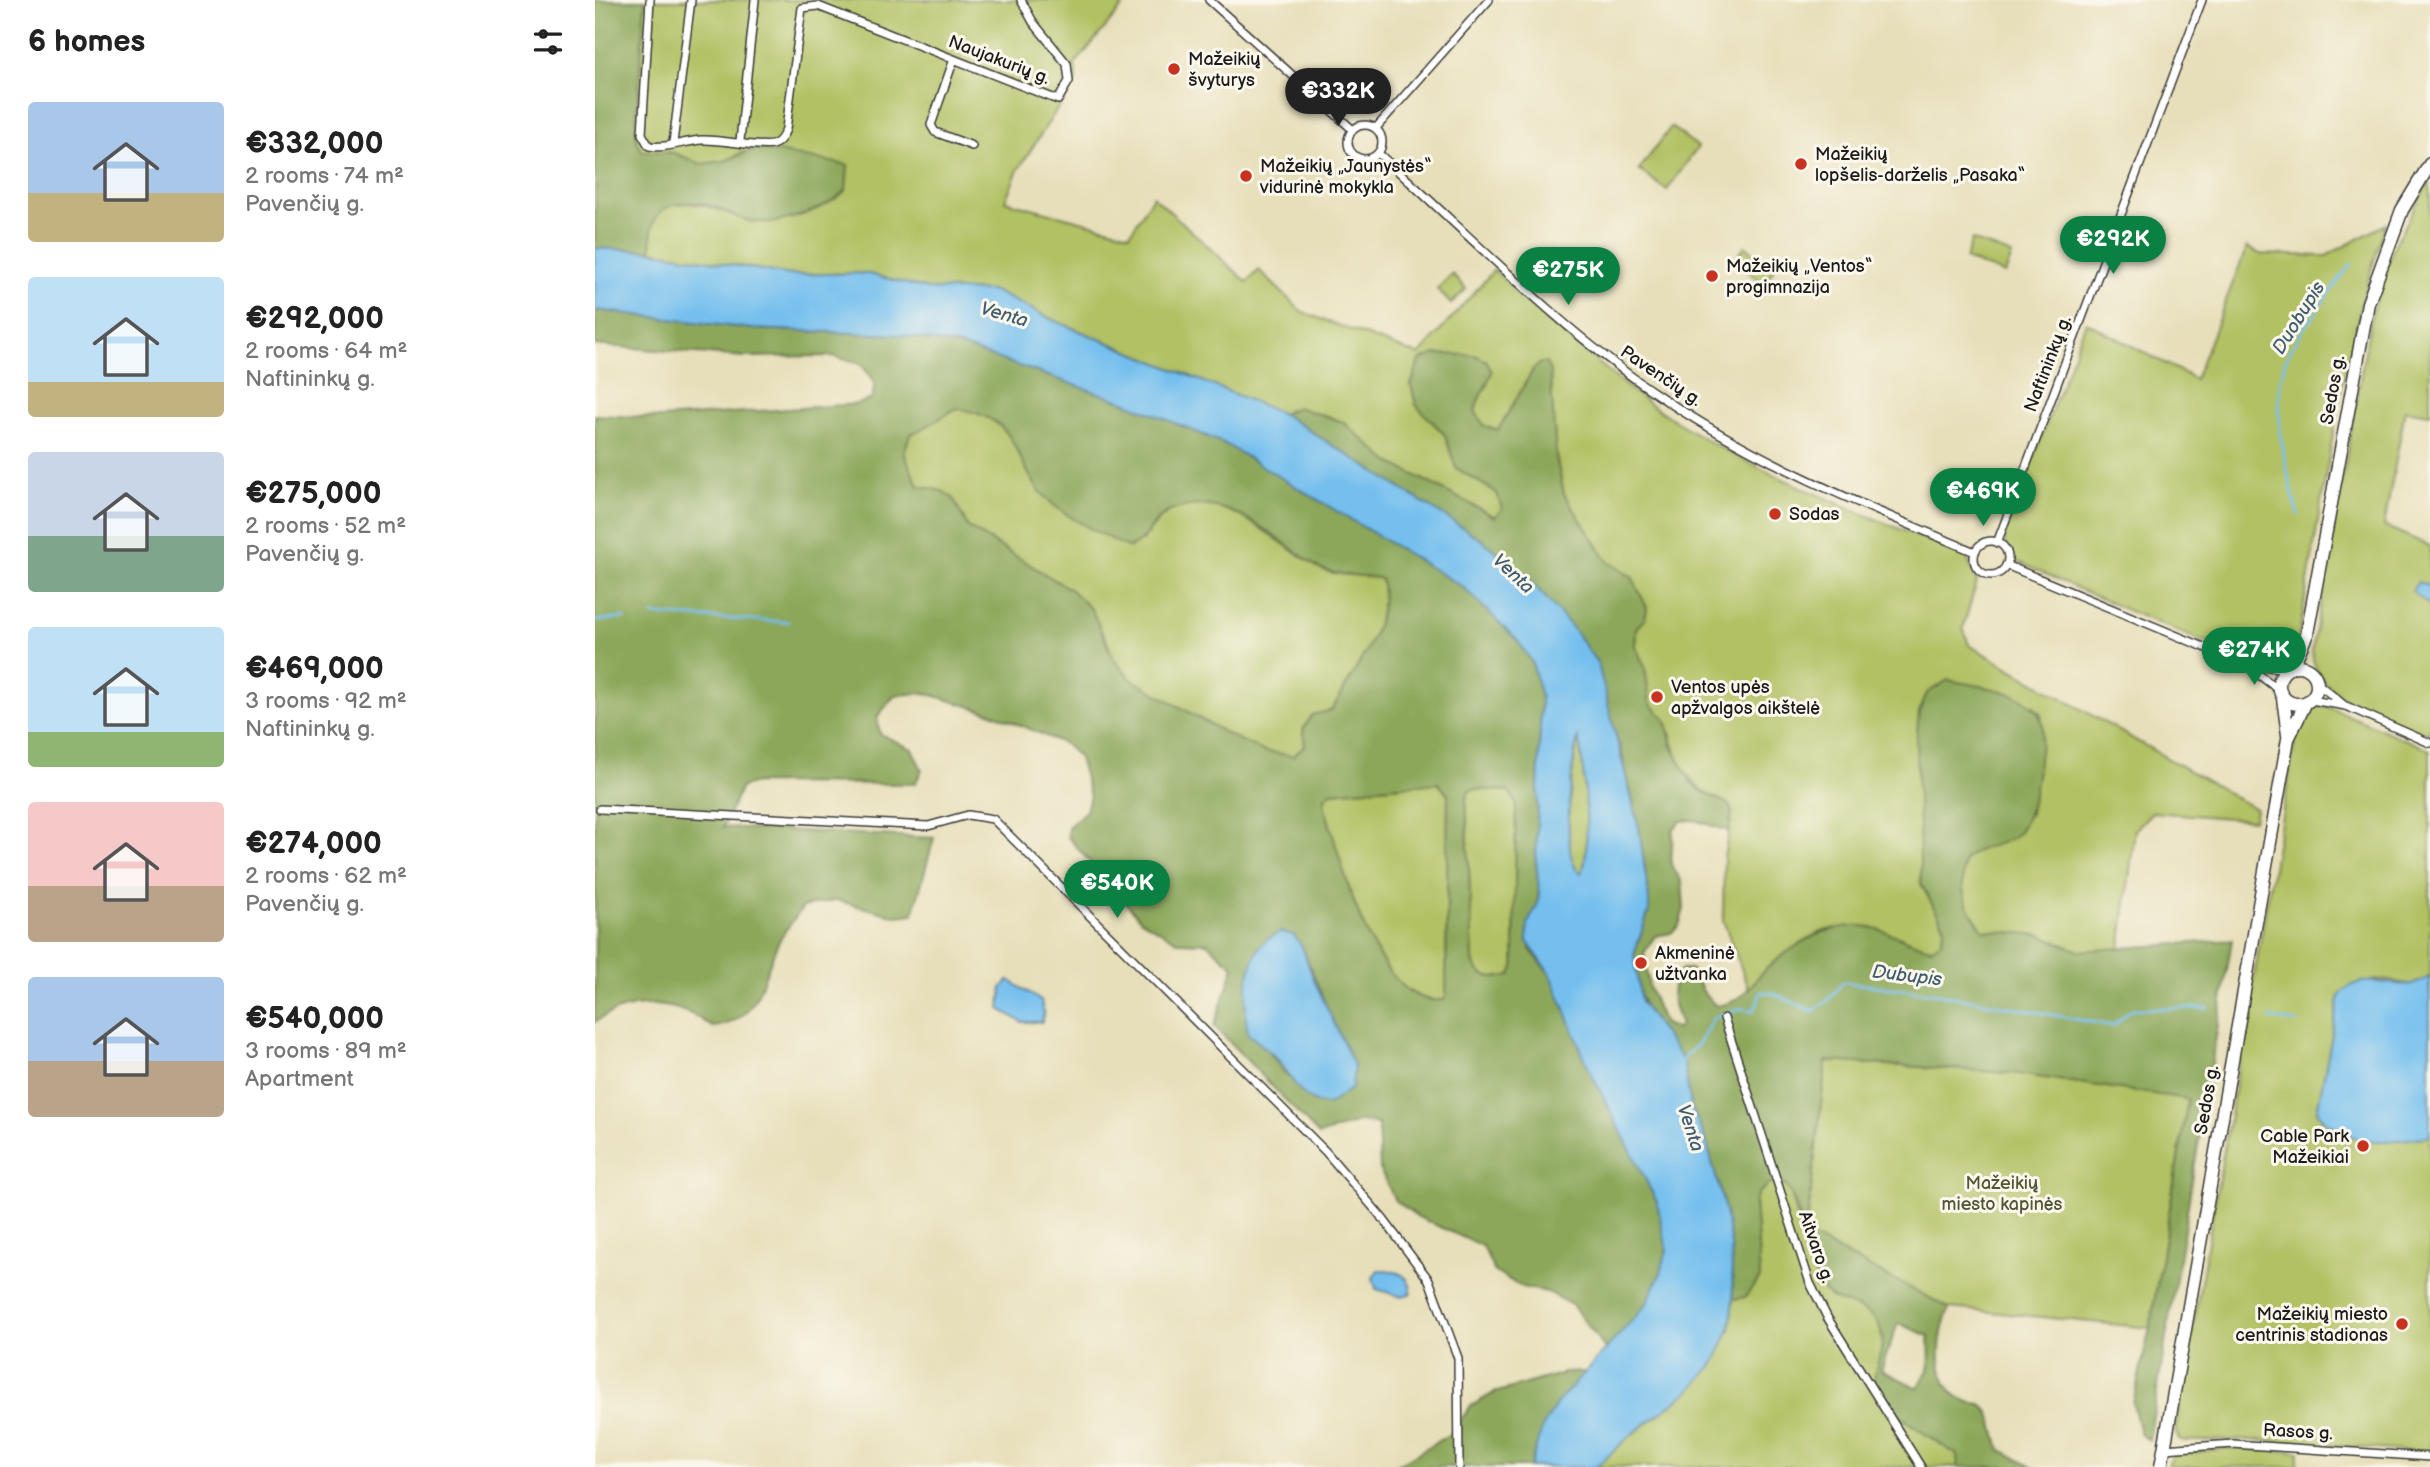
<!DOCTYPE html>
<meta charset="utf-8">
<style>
body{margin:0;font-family:"Balsamiq Sans",sans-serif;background:#f6f6f6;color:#222;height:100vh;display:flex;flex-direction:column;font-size:26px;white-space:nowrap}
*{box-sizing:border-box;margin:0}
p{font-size:23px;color:#767676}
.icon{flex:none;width:38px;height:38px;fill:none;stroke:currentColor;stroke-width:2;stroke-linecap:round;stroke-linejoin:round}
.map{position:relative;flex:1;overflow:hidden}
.sheet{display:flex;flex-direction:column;background:#fff;width:595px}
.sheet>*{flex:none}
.price{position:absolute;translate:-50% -60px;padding:0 16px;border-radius:24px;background:#0b8043;color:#fff;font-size:23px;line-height:46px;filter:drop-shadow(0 2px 4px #0008)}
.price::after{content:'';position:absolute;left:50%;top:42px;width:21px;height:16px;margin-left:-10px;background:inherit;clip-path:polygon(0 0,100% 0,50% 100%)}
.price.current{background:#222;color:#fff}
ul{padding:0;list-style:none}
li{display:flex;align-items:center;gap:21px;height:175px;padding:0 28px}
li span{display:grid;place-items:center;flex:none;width:196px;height:140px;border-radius:7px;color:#555}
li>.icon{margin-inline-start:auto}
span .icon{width:84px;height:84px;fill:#fffc;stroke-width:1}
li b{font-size:30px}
h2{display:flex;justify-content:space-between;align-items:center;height:84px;padding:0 28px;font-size:30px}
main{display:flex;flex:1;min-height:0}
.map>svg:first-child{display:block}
</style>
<main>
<section class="sheet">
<h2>6 homes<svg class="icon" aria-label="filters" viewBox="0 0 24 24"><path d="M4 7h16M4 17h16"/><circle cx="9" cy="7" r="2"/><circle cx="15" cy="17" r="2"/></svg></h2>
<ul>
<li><span style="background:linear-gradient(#a9c7e8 65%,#c2b280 0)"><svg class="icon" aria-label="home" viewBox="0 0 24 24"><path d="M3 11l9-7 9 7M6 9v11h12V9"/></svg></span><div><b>€332,000</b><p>2 rooms · 74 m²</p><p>Pavenčių g.</p></div></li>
<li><span style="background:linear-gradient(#bfe0f5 75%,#c2b280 0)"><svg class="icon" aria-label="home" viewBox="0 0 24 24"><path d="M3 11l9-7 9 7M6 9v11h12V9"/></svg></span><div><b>€292,000</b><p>2 rooms · 64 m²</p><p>Naftininkų g.</p></div></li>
<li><span style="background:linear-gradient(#c9d6e8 60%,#7fa58c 0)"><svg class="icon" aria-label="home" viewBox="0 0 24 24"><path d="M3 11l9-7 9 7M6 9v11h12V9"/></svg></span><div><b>€275,000</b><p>2 rooms · 52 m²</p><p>Pavenčių g.</p></div></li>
<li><span style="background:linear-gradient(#bfe0f5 75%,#8fb573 0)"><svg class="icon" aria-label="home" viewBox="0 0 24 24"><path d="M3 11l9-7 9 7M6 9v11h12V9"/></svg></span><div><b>€469,000</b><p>3 rooms · 92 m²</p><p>Naftininkų g.</p></div></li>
<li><span style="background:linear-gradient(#f6c9c9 60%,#b9a48a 0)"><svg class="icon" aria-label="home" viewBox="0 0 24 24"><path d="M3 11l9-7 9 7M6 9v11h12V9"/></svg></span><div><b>€274,000</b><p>2 rooms · 62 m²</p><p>Pavenčių g.</p></div></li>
<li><span style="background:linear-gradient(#a9c7e8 60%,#b9a48a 0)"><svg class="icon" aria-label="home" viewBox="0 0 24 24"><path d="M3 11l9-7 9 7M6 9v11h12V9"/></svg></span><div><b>€540,000</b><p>3 rooms · 89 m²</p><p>Apartment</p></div></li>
</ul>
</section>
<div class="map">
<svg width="1835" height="1467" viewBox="0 0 1835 1467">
<rect width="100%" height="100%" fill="#fbf7ec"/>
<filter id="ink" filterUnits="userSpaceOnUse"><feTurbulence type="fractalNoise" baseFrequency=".0143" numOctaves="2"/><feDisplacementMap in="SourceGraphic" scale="14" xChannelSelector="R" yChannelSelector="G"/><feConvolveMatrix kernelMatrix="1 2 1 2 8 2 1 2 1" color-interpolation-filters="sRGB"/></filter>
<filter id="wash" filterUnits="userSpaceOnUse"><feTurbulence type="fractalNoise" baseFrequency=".00686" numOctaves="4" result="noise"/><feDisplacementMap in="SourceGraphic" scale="28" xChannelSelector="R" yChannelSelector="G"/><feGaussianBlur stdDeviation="1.57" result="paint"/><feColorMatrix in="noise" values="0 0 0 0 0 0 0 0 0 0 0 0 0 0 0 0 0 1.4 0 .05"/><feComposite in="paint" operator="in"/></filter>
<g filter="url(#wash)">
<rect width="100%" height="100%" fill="#e7dfba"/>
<!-- green -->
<path fill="#b1c164" stroke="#666e40" stroke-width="2" d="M50 0H533L480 64 481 80 423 170 410 201 535 234 558 196 652 282 664 270 707 312 824 355 899 270C945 311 990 354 1039 392 1134 465 1260 510 1371 556L1382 581 1368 628 1374 645 1661 809 1659 820 1557 812 1540 830 1525 950 1484 951 1445 935 1388 930C1368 903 1365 893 1369 860L1435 814 1448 727 1446 714 1438 705 1326 884 1350 927 1346 941 1337 948C1322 946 1310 937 1296 934 1280 931 1258 928 1242 928 1213 930 1172 969 1154 989L1128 920 1129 858 1137 812 1133 804 1106 791 1085 766 1071 720 1055 703 1050 667 1040 646 1041 628 1050 619 1052 608 1037 577 1013 562 969 494 961 456 955 371 938 370 903 430 889 426 880 412 882 398 893 385 831 357 824 362 816 385 821 405 850 435 861 468 902 493 908 509 900 517 794 462 748 422 733 416 695 409 688 414 458 320 399 291 333 289 270 273 196 275 56 251C57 243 55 232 58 224 74 175 147 228 180 221 194 218 238 177 253 165L148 152 130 161 106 164 79 153 46 151 42 142 41 125Z
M1076 127 1103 147 1072 190 1044 170Z
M1835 179V414L1810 410 1789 526 1835 546V735C1796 719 1718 701 1717 651L1777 312 1799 246Z
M1791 224C1744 360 1727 505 1702 647L1694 663C1667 675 1460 578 1421 561L1410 543 1409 534 1491 322 1600 379 1652 247 1665 254 1731 256Z
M1377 240 1417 255 1410 274 1370 259Z
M1150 246 1180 268 1169 283 1139 262Z
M857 274 871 289 856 304 842 289Z
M362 408 387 413 410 430 427 455 548 541C596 456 671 537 724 568 742 578 766 573 786 579 797 623 757 673 737 710L717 715 708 730 710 745 698 756 668 751 632 734 536 679 519 660 510 636 476 590 373 527 357 498 347 491 323 486 309 453 315 434C333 428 345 417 362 408Z
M1731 706 1835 750V976C1816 992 1803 979 1782 980 1771 980 1755 991 1745 995L1722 1111C1751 1150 1793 1141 1835 1136V1453L1661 1440 1589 1441 1584 1439 1580 1431 1703 724 1715 707Z
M983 736C988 758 998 858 986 873 962 862 979 759 983 736Z
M843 783 853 794 851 996 848 1000C778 1010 745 855 729 805L730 798 736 792Z
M879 789 914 791 921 803 919 967 916 975C897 979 884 981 878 960L871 799 874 791Z
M1231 1061 1417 1073 1593 1099 1555 1328 1354 1308 1211 1234Z
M1175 1183 1192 1186 1195 1190 1214 1259 1234 1297C1244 1303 1255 1303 1266 1308 1292 1318 1290 1350 1281 1371L1307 1418 1361 1454 1364 1462 1362 1467H1001L1035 1436 1095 1390 1135 1329 1138 1299 1150 1297 1165 1278 1160 1201 1163 1193Z
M1633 1448 1704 1452 1702 1467H1573L1578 1455Z"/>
<!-- forest -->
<path fill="#8ca75a" stroke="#54623b" stroke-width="2" fill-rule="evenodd" d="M0 0H50L41 125 42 142 47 151 79 153 106 164 130 161 162 148 253 165 251 190C230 210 185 227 155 221 143 219 131 212 120 207 100 200 66 200 58 224 55 232 57 243 56 251L0 248Z
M0 310 158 329 306 335 365 346 530 402 630 444 868 587 922 640 937 662 946 697 941 861 944 891 943 903 933 923 935 949 956 975 994 1069 1062 1202 1072 1250 1065 1275 1051 1305 1012 1351 978 1306 953 1292 927 1287 900 1272 887 1246 823 1217 800 1200 785 1170 783 1124 766 1121 724 1135 619 1026 639 967 612 943 584 942 546 920 473 837V827L491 811 495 796 484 758 470 744 397 713 330 693 300 695 282 717 285 734 317 749 327 770 320 784 161 783 146 787 128 827 339 838 318 914 301 916 240 900 208 907C200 919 189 931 183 943 166 977 165 1023 117 1027 83 1000 36 997 0 1022V415L66 418 262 404 277 399 280 383 266 364 238 356 150 357 0 345ZM362 408C426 421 413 448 444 490 464 516 506 534 534 548 556 538 556 517 578 510 624 493 664 525 700 551 709 557 718 566 727 569 746 577 767 574 786 579 797 623 757 673 737 710L717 715 708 730 710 745 698 756 668 751 632 734 536 679 519 660 497 610 476 590 373 527 358 498 347 491 323 486 309 453 315 434C333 428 345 417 362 408ZM843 783 853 794 851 996 848 1000C778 1010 745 855 729 805L730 798 736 792ZM879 789 914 791 921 803 919 967 916 975C897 979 883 979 878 960L871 799 874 791ZM707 947 737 1020 693 1077 673 1051Z
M840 354 880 355 892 361 897 372C892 386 883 396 880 411L889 426 903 430 938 370 945 363H951L955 371 961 456 969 494 1013 562 1037 577 1052 608 1050 619 1041 628 1040 646 1050 667 1055 703 1071 720 1077 746 1095 781 1106 791 1133 804 1137 812 1134 831 1099 820 1086 821 1078 830 1076 865 1087 882 1089 909 1084 926 1076 933 1060 936 1049 953 1054 987 1069 1024 1082 1029 1086 1025C1078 1005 1071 986 1087 969H1096L1110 995 1121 1006C1151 1001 1152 987 1171 969 1197 946 1233 923 1269 926 1293 929 1313 944 1336 948L1346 941 1350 927 1326 884 1321 742 1324 712 1332 693 1353 680C1383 687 1443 689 1448 727 1443 757 1443 817 1418 837 1403 848 1388 843 1369 860 1365 893 1368 903 1388 930L1445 935 1484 951 1637 940 1554 1440 1545 1434 1538 1403 1555 1328 1593 1099 1417 1073 1231 1061 1211 1234 1354 1308C1341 1343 1335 1401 1386 1404L1395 1413 1405 1449 1437 1467H1362L1364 1462 1361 1454C1339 1440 1276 1404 1280 1374 1282 1358 1292 1345 1285 1328 1274 1300 1240 1310 1226 1287 1210 1258 1208 1209 1191 1186L1175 1183 1163 1193 1160 1201 1165 1278 1150 1297 1138 1299 1136 1244 1129 1206 1110 1137 1096 1106 1088 1060 1052 1014 1042 985 1039 954 1054 910V899L1044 828 1025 746 932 577 887 540 688 414 702 407 748 422 794 462 900 517 907 509 902 493 861 468 850 435 821 405 816 385 824 361ZM1303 1323 1334 1336 1335 1366 1323 1388 1286 1370Z
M991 1372C964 1401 944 1428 935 1467H799L855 1434 876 1406 899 1393 969 1373Z"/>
<!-- water -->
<path fill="#75bfee" stroke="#486e85" stroke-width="2" fill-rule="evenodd" d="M0 248 56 251 196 275 270 273 333 289 399 291 458 320 688 414 887 540 932 577 976 626 1003 664 1044 828 1054 899V910L1039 954 1046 1002 1088 1060 1096 1106 1110 1137 1129 1206 1136 1244 1138 1299 1135 1329 1119 1364 1095 1390 1035 1436 1001 1467H935L947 1428 962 1403 1051 1305 1065 1275 1072 1250 1062 1202 994 1069 956 975 932 941 933 923 943 903 944 891 941 861 946 697 937 662 922 640 868 587 630 444 530 402 365 346 306 335 158 329 0 310ZM983 738C989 758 997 859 986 873 964 863 977 759 983 738Z
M1823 582 1835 586V606L1817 591Z
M686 932 699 935 707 947 719 980 759 1065 757 1088 733 1105C703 1101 700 1080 682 1059 674 1050 663 1042 653 1034 648 1010 651 957 671 940 675 937 681 934 686 932Z
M1835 976V1136C1803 1140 1771 1148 1742 1129 1733 1124 1727 1121 1722 1111L1745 995C1769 964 1808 999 1835 976Z
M414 980 446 1001 449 1013 447 1022H427L405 1009 407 988Z
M783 1270C800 1269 817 1275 816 1293L807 1297 781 1289 778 1278Z"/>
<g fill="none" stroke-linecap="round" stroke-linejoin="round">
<!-- stream -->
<path stroke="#75bfee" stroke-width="2.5" d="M1703 515C1691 469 1675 408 1690 362 1697 340 1740 286 1756 264
M58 615 193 622
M0 621 30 618
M1675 1018 1702 1023
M1087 1060 1106 1041 1118 1018 1146 1008 1156 1011 1161 1007 1166 992 1177 993 1218 1011 1232 1001 1248 982 1344 994 1518 1026 1537 1009 1613 1008"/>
</g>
</g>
<g filter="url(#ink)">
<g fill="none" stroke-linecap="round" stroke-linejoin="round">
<defs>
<path id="street" d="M55 0 47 134 54 146C71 149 90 141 107 140 126 139 164 148 177 145 185 143 188 136 191 129L207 8 223 6 463 100 474 81 472 64 438 22 426 0
M614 0 758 130
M359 59 336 125 340 132 377 146
M753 142a17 17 0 1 1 34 0a17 17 0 1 1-34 0Z
M781 128 894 0
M145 141 160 0
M78 143 96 0
M783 153C874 234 962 327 1063 395 1161 462 1271 507 1380 552
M1379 558a17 17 0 1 1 34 0a17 17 0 1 1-34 0Z
M1402 543 1607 0
M1411 565 1650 664 1684 690
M1652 664 1693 669
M1722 683 1750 706
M1716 700 1751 706 1835 743
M5 809 333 826 373 815 398 819 731 1152 789 1220 834 1280 863 1358 864 1467
M1129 1018 1215 1283 1232 1317 1326 1467
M1569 1449 1638 1444 1835 1457"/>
<path id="primary" d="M1684 685a19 19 0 1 1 38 0a19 19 0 1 1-38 0Z
M1697 667 1712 634 1773 303 1807 210 1835 164
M1688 698 1693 735
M1566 1467 1693 739 1710 704"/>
</defs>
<!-- street casing -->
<use href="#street" stroke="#3a3934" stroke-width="10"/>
<!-- primary casing -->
<use href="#primary" stroke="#3a3934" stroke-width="15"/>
<!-- street -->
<use href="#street" stroke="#fff" stroke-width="7"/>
<!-- primary -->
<use href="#primary" stroke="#fff" stroke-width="12"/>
</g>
</g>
<!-- markers -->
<g fill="#c8321e" stroke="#fbf7ec" stroke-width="2.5">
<circle cx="579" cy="69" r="7"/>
<circle cx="1206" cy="164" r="7"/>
<circle cx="651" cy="176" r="7"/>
<circle cx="1117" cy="276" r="7"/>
<circle cx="1180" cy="514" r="7"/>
<circle cx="1062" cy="697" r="7"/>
<circle cx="1046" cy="963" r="7"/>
<circle cx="1768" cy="1146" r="7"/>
<circle cx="1807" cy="1324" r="7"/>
</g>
<g text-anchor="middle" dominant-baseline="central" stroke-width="6" stroke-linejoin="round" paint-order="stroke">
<!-- poi labels -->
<g font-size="18" fill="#1c1c1c" stroke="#fbf7ec" text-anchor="start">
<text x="593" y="59">Mažeikių<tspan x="593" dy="21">švyturys</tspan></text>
<text x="1220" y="154">Mažeikių<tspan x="1220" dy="21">lopšelis-darželis „Pasaka“</tspan></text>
<text x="665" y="166">Mažeikių „Jaunystės“<tspan x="665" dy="21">vidurinė mokykla</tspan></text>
<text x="1131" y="266">Mažeikių „Ventos“<tspan x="1131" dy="21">progimnazija</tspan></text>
<text x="1194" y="514">Sodas</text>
<text x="1076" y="687">Ventos upės<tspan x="1076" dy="21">apžvalgos aikštelė</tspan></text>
<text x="1060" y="953">Akmeninė<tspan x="1060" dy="21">užtvanka</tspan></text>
<text x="1754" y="1136" text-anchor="end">Cable Park<tspan x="1754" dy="21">Mažeikiai</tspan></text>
<text x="1793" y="1314" text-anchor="end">Mažeikių miesto<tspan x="1793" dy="21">centrinis stadionas</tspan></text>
</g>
<!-- street labels -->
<g font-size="18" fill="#1c1c1c" stroke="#fbf7ec">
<text transform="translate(404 60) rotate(21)">Naujakurių g.</text>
<text transform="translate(1453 364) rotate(-69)">Naftininkų g.</text>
<text transform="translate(1066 376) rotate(34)">Pavenčių g.</text>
<text transform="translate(1738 390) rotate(-80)">Sedos g.</text>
<text transform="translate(1612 1100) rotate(-80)">Sedos g.</text>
<text transform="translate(1221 1247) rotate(71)">Aitvaro g.</text>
<text transform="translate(1703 1432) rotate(3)">Rasos g.</text>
</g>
<!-- park labels -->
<g font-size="18" fill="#505635" stroke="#fbf7ec">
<text x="1407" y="1183">Mažeikių<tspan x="1407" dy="21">miesto kapinės</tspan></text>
</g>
<!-- water labels -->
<g font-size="19" font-style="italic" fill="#405d70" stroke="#fbf7ec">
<text transform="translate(409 315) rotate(16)">Venta</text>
<text transform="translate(1704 318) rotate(-58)">Duobupis</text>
<text transform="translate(918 574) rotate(43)">Venta</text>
<text transform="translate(1312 976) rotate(7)">Dubupis</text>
<text transform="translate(1095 1128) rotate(72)">Venta</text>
</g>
</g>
</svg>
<b class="price current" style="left:743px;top:128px">€332K</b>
<b class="price" style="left:1518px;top:276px">€292K</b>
<b class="price" style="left:973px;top:307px">€275K</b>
<b class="price" style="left:1388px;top:528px">€469K</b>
<b class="price" style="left:1659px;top:687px">€274K</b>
<b class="price" style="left:522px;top:920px">€540K</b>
</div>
</main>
